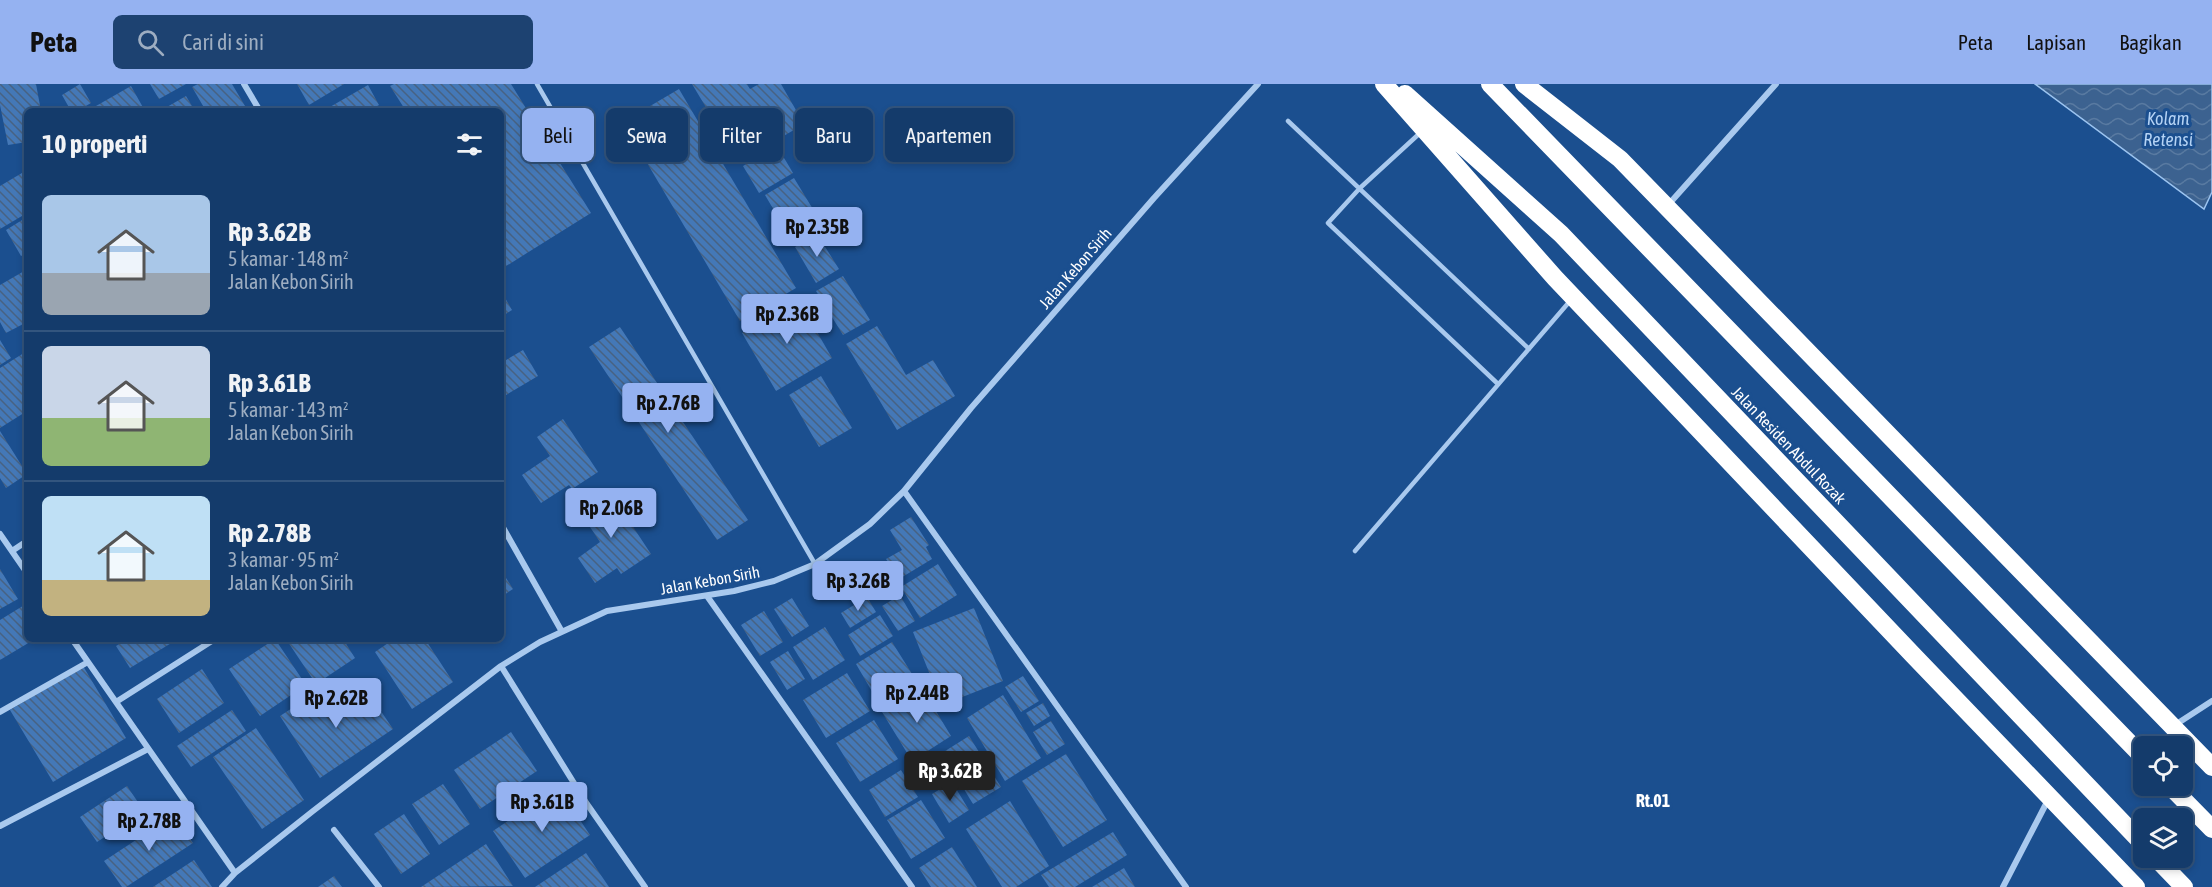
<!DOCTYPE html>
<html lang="id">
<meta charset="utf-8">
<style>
body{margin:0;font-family:"Asap Condensed",sans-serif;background:#1d4271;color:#f1f3f6;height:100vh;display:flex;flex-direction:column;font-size:22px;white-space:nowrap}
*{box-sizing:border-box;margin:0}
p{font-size:20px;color:#9dadc1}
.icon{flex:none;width:33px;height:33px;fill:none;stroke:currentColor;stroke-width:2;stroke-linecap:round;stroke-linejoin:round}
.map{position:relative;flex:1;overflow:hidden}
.details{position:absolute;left:24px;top:24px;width:480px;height:534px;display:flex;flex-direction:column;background:#143b6b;border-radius:9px;box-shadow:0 3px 9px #0003,0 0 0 2px #33557e}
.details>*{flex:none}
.banner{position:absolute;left:522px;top:24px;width:570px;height:54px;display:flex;gap:12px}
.tools{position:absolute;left:2133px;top:652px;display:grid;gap:12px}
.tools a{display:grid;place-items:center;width:60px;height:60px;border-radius:9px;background:#143b6b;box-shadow:0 3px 9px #0003,0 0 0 2px #33557e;font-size:30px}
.price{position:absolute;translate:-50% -51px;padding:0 14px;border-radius:6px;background:#95b2f1;color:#111;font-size:20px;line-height:39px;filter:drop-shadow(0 2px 3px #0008)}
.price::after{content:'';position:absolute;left:50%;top:36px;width:18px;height:14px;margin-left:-9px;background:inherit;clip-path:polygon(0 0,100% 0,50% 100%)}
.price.selected{background:#222;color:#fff}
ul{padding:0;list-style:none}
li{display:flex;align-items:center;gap:18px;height:150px;padding:0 18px}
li+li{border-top:2px solid #33557e}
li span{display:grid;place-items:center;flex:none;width:168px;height:120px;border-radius:9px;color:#555}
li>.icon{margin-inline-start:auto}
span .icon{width:72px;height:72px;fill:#fffc;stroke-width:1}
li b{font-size:26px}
h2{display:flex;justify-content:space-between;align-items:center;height:72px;padding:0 18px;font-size:26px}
.tag{padding:0 21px;border-radius:9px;background:#143b6b;box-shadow:0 3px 9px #0003,0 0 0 2px #33557e;font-size:21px;line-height:54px}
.tag.selected{background:#95b2f1;color:#111}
header{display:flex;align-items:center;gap:36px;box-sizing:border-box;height:84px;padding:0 30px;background:#95b2f1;color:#111}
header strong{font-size:28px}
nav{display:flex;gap:33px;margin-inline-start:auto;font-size:21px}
.search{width:420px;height:54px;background:#1d4271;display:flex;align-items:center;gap:15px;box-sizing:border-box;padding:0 21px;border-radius:9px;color:#9dadc1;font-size:22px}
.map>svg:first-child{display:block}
</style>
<header>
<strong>Peta</strong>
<div class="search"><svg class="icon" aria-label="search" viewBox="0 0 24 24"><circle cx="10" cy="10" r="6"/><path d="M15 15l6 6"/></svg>Cari di sini</div>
<nav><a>Peta</a><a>Lapisan</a><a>Bagikan</a></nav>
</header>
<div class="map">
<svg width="2212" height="803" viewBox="0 0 2212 803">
<defs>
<pattern id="water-waves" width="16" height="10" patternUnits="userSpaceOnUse" patternTransform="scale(1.5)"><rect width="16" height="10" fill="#3c6290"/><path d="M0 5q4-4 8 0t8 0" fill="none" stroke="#597aa1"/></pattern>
<pattern id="building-back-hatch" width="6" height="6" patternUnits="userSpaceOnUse" patternTransform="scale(1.5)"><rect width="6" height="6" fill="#4478b7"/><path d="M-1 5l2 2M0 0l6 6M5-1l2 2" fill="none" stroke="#486282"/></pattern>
</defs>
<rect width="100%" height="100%" fill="#1b4f8f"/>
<!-- water -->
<path fill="url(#water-waves)" stroke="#9cc4f0" stroke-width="1.5" d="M2035 0H2212V108L2204 125Z"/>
<!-- building -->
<path fill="url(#building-back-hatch)" d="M0 0H36L41 27H27V58L8 61 0 21Z
M80 0 91 19 77 27H71L62 11Z
M150 0H186L159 15Z
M198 0H232L248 27H206L192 3Z
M297 0H344L309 21Z
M394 0H511L591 129 503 184 501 181V27H406L390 2Z
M692 0H747L750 5 759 0H781L804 40 741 77 740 73 737 75Z
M368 1 379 21 368 27H323Z
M131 2 145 27H99L96 22Z
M679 5 796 204 740 237 623 38Z
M186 12 195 27H160Z
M777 62 793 89 759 109 743 82Z
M27 86V129L0 145V102Z
M794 94 822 140 792 157 765 111Z
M27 133V169L21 172 6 146Z
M817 150 839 185 816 199 795 163Z
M26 186 27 238 6 249 0 238V201Z
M843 192 870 236 843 251 816 207Z
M501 207 512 226 501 233Z
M798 215 832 274 776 307 742 249Z
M877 242 906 291 933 276 955 312 897 346 846 260Z
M620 243 748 436 717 456 589 263Z
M0 256 11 274 0 281Z
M523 266 538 292 501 314V279Z
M27 267V327L0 344V284Z
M821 292 852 344 819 363 789 311Z
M563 335 598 388 572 405 569 401 541 419 522 391 550 372 537 353Z
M0 347 27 390 6 404 0 394Z
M608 405 651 470 621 490 617 484 595 499 578 474 600 458 578 425Z
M911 433 929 461 926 463 932 475 899 495 886 475 902 466 890 446Z
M938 480 957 511 920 534 901 503Z
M0 485 18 515 0 525Z
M501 486 513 505 501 513Z
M900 511 915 537 898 547 882 522Z
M867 513 876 528 850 544 841 529Z
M792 514 809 542 792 553 774 525Z
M26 520 27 555H35L0 576V536Z
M974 524 1003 597 942 621 913 548Z
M764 527 783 558 760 572 741 541Z
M880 531 893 552 860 572 848 551Z
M825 543 845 576 813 596 793 563Z
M127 555H178L130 584 116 562Z
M275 555 306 601 260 632 229 585Z
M286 555H343L355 574 316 600Z
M394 555H425L453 598 412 625 375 568Z
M892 558 914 593 877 616 856 580Z
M788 567 805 595 787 606 770 578Z
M83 582 126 654 53 698 10 626Z
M202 585 224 619 179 649 157 615Z
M847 589 870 627 826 654 803 616Z
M1023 592 1039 617 1021 628 1005 603Z
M364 602 393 645 320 694 280 632 315 609 327 627Z
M922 604 951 652 912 677 882 628Z
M1003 611 1041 674 1005 697 967 634Z
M1043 619 1050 632 1034 642 1026 629Z
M232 626 246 647 191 683 177 662Z
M874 636 898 675 860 698 836 659Z
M1051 637 1065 660 1047 671 1033 648Z
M256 644 304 716 262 745 213 673Z
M511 648 537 687 480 725 454 686Z
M969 652 1001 703 973 720 942 669Z
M933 668 948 693 927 706 912 682Z
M1066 670 1107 736 1063 763 1022 697Z
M901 686 918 713 885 733 869 706Z
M952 698 969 726 949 739 932 710Z
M443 700 470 740 439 761 412 720Z
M127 702 144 727 97 758 80 733Z
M558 703 590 751 525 794 493 747Z
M921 716 945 754 911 775 887 736Z
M1010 717 1049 782 1016 803H1002L966 745Z
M404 730 430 770 401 790 374 750Z
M174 731 193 759 126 803H122L104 777Z
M1113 748 1127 771 1075 803H1049L1041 791Z
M486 760 513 802 421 803Z
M952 763 977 803H931L919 784Z
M586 769 609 803H535Z
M194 776 212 803H153Z
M1124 784 1135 803H1092Z
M334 792 342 803H318Z"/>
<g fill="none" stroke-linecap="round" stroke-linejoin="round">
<!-- lane -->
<path stroke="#a9c9ee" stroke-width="4.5" d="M537 0 815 480
M1288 37 1529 265
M1420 49 1360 104 1328 139 1498 300
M1355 467 1570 217"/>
<!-- street -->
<path stroke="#a9c9ee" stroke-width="6" d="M244 0 260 27
M1669 120 1776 0
M904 407 1186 803
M501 440 561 546
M0 450 27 489
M12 467 27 457
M707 512 912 803
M72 555 235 789
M501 582 587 720 645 803
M116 618 215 555
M0 628 88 578
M2175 641 2212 617
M0 742 148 665
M334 746 379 803
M222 803 235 789 313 727 501 582 540 558 607 527 734 507 774 497 815 480 870 440 904 407 971 324 1154 114 1258 0
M2003 803 2048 716"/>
<!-- highway -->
<path stroke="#fff" stroke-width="18" d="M1384 0 1555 194 1913 571 2136 803
M1490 0 2144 674
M1524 0 1620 75 2212 683
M1405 10 1561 150 2144 761
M2170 702 2212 745
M2156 774 2184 803"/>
</g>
<g text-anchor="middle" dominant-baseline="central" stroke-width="6" stroke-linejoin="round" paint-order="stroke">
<!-- street labels -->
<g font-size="16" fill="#fff" stroke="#1b4f8f">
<text transform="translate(1075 184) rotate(-49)">Jalan Kebon Sirih</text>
<text transform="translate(1789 361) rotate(46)">Jalan Residen Abdul Rozak</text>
<text transform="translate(710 496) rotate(-10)">Jalan Kebon Sirih</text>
</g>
<!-- water labels -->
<g font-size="18" font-style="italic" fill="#b5d3f5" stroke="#1b4f8f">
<text x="2168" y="34">Kolam<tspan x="2168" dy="21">Retensi</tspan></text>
</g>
<!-- neighbourhood labels -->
<g font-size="18" font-weight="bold" fill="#fff" stroke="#1b4f8f">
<text x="1653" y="716">Rt.01</text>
</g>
</g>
</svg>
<div class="tools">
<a><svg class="icon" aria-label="locate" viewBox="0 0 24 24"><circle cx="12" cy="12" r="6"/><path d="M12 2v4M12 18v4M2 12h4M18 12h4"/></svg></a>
<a><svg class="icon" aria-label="layers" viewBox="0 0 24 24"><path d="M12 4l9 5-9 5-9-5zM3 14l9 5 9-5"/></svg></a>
</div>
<b class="price" style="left:817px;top:174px">Rp 2.35B</b>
<b class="price" style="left:787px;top:261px">Rp 2.36B</b>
<b class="price" style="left:668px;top:350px">Rp 2.76B</b>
<b class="price" style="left:611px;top:455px">Rp 2.06B</b>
<b class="price" style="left:858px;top:528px">Rp 3.26B</b>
<b class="price" style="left:917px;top:640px">Rp 2.44B</b>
<b class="price" style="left:336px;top:645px">Rp 2.62B</b>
<b class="price selected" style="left:950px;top:718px">Rp 3.62B</b>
<b class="price" style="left:542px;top:749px">Rp 3.61B</b>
<b class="price" style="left:149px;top:768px">Rp 2.78B</b>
<div class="banner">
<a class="tag selected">Beli</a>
<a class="tag">Sewa</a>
<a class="tag">Filter</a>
<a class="tag">Baru</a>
<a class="tag">Apartemen</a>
</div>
<section class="details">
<h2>10 properti<svg class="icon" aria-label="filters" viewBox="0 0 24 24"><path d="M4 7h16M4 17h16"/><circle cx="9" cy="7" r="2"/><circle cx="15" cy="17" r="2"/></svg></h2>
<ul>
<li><span style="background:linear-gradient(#a9c7e8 65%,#9aa5b1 0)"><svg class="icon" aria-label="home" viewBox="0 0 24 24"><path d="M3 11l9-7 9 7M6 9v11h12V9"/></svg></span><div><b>Rp 3.62B</b><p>5 kamar · 148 m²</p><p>Jalan Kebon Sirih</p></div></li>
<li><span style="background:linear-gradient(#c9d6e8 60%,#8fb573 0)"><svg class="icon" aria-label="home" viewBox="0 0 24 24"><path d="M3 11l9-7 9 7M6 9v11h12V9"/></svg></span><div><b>Rp 3.61B</b><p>5 kamar · 143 m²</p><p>Jalan Kebon Sirih</p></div></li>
<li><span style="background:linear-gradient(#bfe0f5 70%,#c2b280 0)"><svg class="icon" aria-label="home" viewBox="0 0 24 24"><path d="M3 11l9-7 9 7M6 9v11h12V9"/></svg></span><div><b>Rp 2.78B</b><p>3 kamar · 95 m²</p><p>Jalan Kebon Sirih</p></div></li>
</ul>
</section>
</div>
